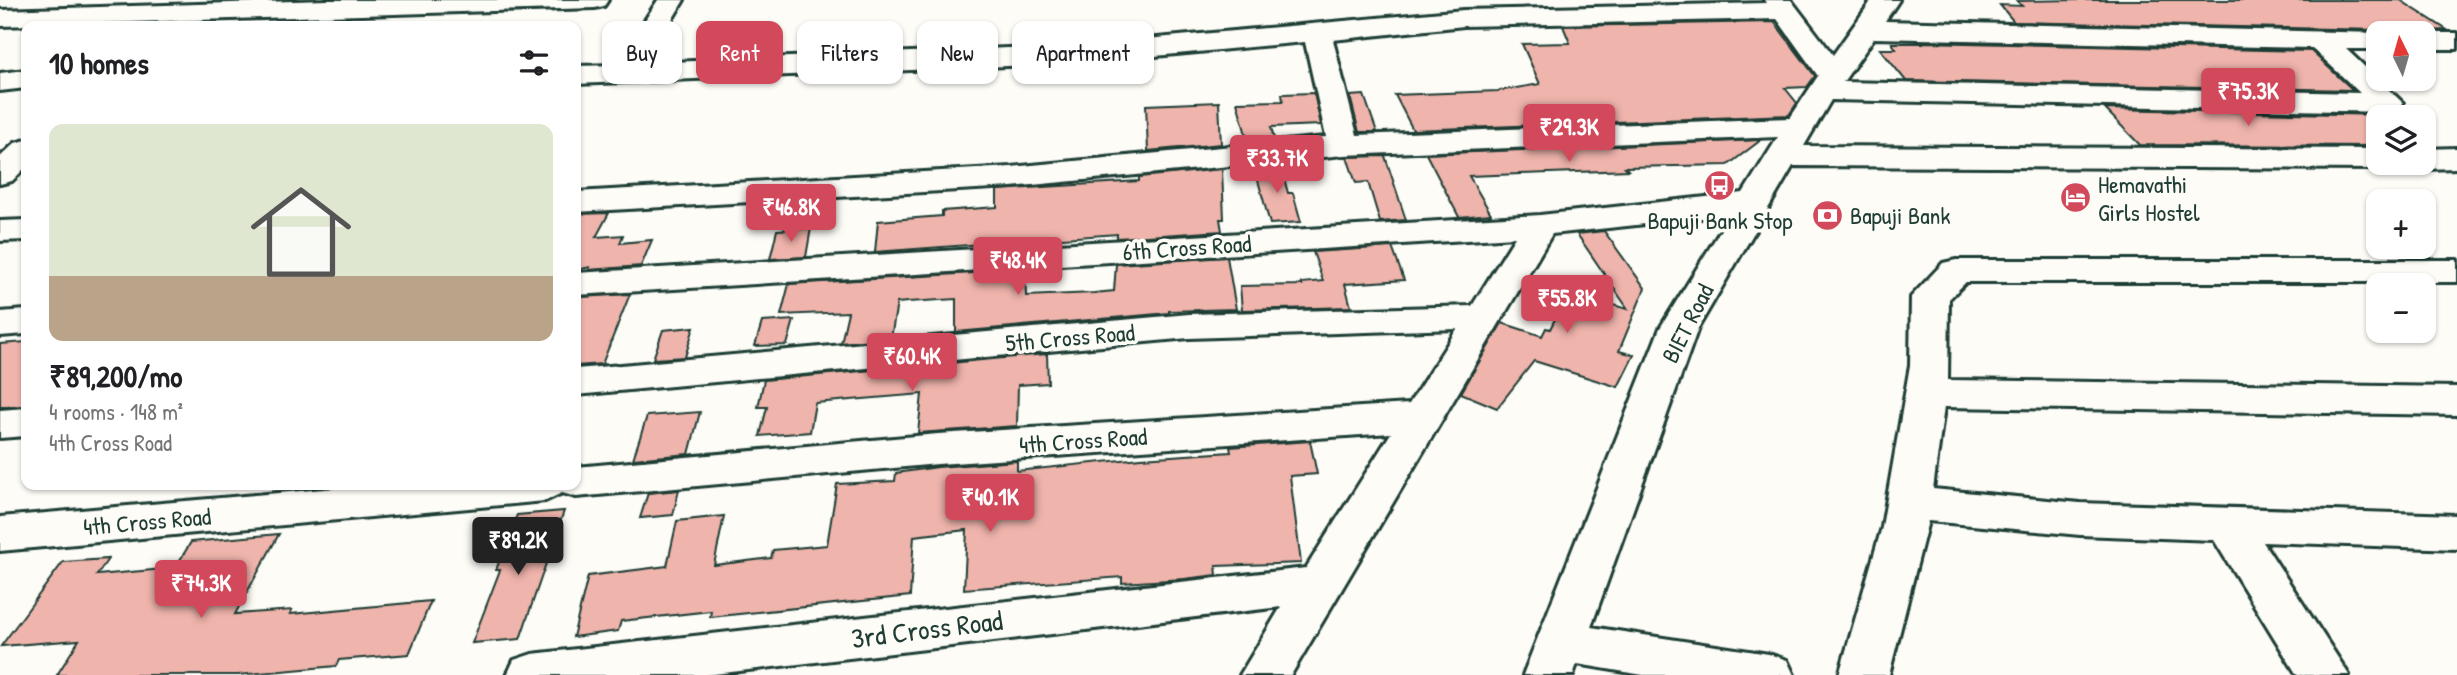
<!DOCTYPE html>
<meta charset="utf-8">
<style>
body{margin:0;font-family:"Patrick Hand",sans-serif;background:#f2f2f2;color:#202124;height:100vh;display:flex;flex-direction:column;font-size:26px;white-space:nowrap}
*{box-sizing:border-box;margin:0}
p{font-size:23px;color:#757577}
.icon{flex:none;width:38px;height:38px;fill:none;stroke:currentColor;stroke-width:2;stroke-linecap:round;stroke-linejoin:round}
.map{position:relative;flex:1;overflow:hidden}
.sheet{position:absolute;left:21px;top:21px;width:560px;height:469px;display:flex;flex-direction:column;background:#fff;border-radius:14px;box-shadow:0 2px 5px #0004}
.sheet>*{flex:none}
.top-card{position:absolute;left:602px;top:21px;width:665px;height:63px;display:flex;gap:14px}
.needle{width:46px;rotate:355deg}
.tools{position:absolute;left:2366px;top:21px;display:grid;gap:14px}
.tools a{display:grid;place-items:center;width:70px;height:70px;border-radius:14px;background:#fff;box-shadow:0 2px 5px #0004;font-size:35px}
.price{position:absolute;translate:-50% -60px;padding:0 16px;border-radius:7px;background:#d1495b;color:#fff;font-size:23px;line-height:46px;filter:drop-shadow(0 2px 4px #0008)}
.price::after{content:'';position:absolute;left:50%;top:42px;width:21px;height:16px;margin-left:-10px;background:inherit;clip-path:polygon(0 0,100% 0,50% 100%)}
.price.active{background:#222;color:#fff}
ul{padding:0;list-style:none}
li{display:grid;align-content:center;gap:14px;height:371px;padding:0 28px}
li span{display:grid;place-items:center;height:217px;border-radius:14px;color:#555}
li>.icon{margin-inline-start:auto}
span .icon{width:126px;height:126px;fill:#fffc;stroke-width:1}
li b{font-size:30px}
h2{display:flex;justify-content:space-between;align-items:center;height:84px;padding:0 28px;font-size:30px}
.pill{padding:0 24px;border-radius:14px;background:#fff;box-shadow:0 2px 5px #0004;font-size:24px;line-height:63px}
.pill.active{background:#d1495b;color:#fff}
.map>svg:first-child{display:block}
</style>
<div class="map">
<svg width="2457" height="675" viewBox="0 0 2457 675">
<rect width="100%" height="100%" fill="#fdfcf7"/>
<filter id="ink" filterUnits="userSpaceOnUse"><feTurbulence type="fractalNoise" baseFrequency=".0143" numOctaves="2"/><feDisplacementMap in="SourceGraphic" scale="14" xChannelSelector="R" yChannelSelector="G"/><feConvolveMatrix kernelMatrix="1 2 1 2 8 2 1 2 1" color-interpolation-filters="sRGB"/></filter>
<g filter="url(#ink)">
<!-- building -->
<path fill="#efb4ac" stroke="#1f3d34" stroke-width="2" d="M2077 0H2400L2447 30 2381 33 2378 30 2014 22 2000 5 2022 6 2017 1Z
M1774 22 1815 76 1807 87 1785 88 1797 103 1789 115 1413 130 1395 95 1498 91 1540 84 1522 44 1570 43 1563 26Z
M1921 42 2311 51 2353 90 1906 81 1880 49H1896L1892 43H1922Z
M1314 93 1321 125 1271 127 1274 139 1248 142 1237 102 1283 101 1282 94Z
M1364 95 1377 132H1359L1350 96Z
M1219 102 1221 144 1148 151 1146 105Z
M2105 109 2384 115 2388 117H2378V146L2140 145Z
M1761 140 1728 165 1625 167 1628 170 1469 176 1491 214 1459 217 1426 154Z
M1385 156 1406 220 1380 222 1368 182 1356 183 1347 157Z
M1280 164 1288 193H1293L1301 222 1270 224 1254 166Z
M1222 169 1224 219H1220L1222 231 1117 238V234L875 252 878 221 942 216V211L997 207V190L1139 181V177Z
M609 213 596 237 623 235 620 243 652 240 641 266 589 270 590 267 576 270V214Z
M811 228 806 257 770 259 777 230Z
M1604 231 1645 288 1619 351 1634 355 1618 387 1534 361 1497 408 1461 393 1502 323 1542 336 1546 328 1550 329 1568 293 1628 309 1577 234Z
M1392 247 1404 280 1345 284 1351 307 1242 310 1240 286 1302 285 1301 283 1323 281 1313 252Z
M1227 257 1236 309 1169 311V313L956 332V299L908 302 897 303 891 338 841 343 848 312 781 315 789 284 1025 270 1026 296 1094 293 1114 291 1116 264Z
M630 294 602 364 576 366V311L581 297Z
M794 320 787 345 755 346 762 322Z
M694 327 685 357 653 359 663 330Z
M26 342V406L0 407V344Z
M1047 354 1048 383 1018 385 1017 426 918 433 922 394 815 403 810 432 760 436 767 407H758L764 380Z
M700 412 689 454 633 459 647 416Z
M1310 441 1317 474 1290 476 1301 563 1216 566 1217 575 1184 579 1122 583V577L964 589 967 530 914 536 910 596 710 617 711 611 621 621 618 631 573 637 588 576 667 566 677 521 724 516 714 565 771 558 773 550 827 545 837 484 895 481 896 473 938 467 1017 461V471L1141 458 1231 452 1230 447Z
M679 490 673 515 640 518 648 493Z
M564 511 520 639 472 643 500 570H496L517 515Z
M279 534 235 614 292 610 290 614 431 601 409 654 339 660 336 666 238 675H57L79 640 1 646 63 562 108 559 97 575 175 568 191 542Z"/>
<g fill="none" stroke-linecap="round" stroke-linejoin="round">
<defs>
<path id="minor" d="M327 0H608L604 6 595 8 0 26V10Z
M658 0H684L646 63 1081 45 1464 10 1766 3 1764 0H1791L1833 55 1872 0H1899L1885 21 2378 33H2381H2378V49H2346L2403 103 2399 109 2388 112 1831 100 1804 146 2378 149V163H2392L2378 169 1793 166 1698 328 1591 627 1769 654 1787 660 1794 675H1643L1577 664 1573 675H1523L1660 328 1730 215 1552 234 1291 675H1240L1281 607 706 675H507L514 660 532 654 1306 568 1391 433 938 464 576 497 562 493 545 501 0 551V517L370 485H576V467L938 434 1409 404 1457 329 1189 338 576 395V369L1189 314 1472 306 1515 237 576 295V273L1540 215 1743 193 1778 137 1344 155 1011 187 576 212V192L1011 167 1326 137 1305 42 1081 63 576 84V66L616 65ZM1777 19 1818 76 1790 118 1357 135 1333 40 1464 26ZM1874 38 2312 48 2360 93 1843 82Z
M2421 33H2457V49H2424V33Z
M26 70V88L0 91V73Z
M26 140V167L12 181 0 184V157L15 143Z
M2457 148V168L2424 169 2410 163H2424V149Z
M26 220V240L0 241V221Z
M1956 260H2457V282H1966L1949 299 1948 380 2457 387V415L1944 407 1933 489 2080 503 2457 515V549L2263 542 2349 675H2297L2214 540 2080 535 1928 521 1889 675H1839L1882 527 1910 365 1911 297 1943 263Z
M26 310V334L0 336V312Z
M26 408V436L0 438V410Z"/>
</defs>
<!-- minor casing -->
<use href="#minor" stroke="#1f3d34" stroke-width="6"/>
<!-- minor -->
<use href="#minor" fill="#fdfcf7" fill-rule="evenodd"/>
</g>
</g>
<!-- icons -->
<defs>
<symbol id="bus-disc" viewBox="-11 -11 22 22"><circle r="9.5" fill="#d1495b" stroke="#fdfcf7"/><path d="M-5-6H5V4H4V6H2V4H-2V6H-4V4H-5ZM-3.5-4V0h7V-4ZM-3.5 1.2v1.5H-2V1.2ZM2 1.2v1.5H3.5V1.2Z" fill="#fff"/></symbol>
<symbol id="hotel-disc" viewBox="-11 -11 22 22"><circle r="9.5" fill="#d1495b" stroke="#fdfcf7"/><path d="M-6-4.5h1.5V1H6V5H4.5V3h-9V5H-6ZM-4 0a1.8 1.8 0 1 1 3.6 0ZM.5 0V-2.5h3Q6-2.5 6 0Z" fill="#fff"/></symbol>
<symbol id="bank-disc" viewBox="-11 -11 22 22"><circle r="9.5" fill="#d1495b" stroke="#fdfcf7"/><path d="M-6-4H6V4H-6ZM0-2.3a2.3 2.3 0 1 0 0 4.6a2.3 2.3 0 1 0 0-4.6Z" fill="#fff"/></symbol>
</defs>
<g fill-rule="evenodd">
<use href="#bus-disc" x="1702" y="168" width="35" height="35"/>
<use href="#hotel-disc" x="2058" y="180" width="35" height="35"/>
<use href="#bank-disc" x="1810" y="198" width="35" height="35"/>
</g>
<g text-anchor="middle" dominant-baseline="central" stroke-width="7" stroke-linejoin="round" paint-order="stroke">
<!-- poi labels -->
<g font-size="24" fill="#1f3d34" stroke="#fdfcf7" text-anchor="start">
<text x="2098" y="184">Hemavathi<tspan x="2098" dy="28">Girls Hostel</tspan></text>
<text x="1850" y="215">Bapuji Bank</text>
<text x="1720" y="220" text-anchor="middle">Bapuji Bank Stop</text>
</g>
<!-- street labels -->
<g font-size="24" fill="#1f3d34" stroke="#fdfcf7">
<text transform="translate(1187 247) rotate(-4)">6th Cross Road</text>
<text transform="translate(1687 323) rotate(-63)">BIET Road</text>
<text transform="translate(1070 337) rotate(-5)">5th Cross Road</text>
<text transform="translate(1083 440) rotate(-4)">4th Cross Road</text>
<text transform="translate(147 521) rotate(-5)">4th Cross Road</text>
</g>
<!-- near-street labels -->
<g font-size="28" fill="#1f3d34" stroke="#fdfcf7">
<text transform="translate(927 629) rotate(-7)">3rd Cross Road</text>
</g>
</g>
</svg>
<div class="tools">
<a><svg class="needle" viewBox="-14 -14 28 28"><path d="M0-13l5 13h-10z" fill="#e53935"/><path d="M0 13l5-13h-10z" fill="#757577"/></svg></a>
<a><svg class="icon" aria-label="layers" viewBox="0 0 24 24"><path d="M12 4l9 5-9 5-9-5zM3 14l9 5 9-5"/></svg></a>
<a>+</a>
<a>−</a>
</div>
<b class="price" style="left:2248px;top:128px">₹75.3K</b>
<b class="price" style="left:1569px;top:164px">₹29.3K</b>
<b class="price" style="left:1277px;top:195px">₹33.7K</b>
<b class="price" style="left:791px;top:244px">₹46.8K</b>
<b class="price" style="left:1018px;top:297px">₹48.4K</b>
<b class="price" style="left:1567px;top:335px">₹55.8K</b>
<b class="price" style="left:912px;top:393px">₹60.4K</b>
<b class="price" style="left:990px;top:534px">₹40.1K</b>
<b class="price active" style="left:518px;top:577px">₹89.2K</b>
<b class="price" style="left:201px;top:620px">₹74.3K</b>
<div class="top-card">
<a class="pill">Buy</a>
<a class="pill active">Rent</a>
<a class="pill">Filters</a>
<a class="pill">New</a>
<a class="pill">Apartment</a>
</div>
<section class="sheet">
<h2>10 homes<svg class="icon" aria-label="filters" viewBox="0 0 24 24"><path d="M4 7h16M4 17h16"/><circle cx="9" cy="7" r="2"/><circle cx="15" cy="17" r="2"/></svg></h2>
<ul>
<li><span style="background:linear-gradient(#dfe7d0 70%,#b9a48a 0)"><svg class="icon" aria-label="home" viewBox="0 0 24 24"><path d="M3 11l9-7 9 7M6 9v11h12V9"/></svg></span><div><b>₹89,200/mo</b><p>4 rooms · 148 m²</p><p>4th Cross Road</p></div></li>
</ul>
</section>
</div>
